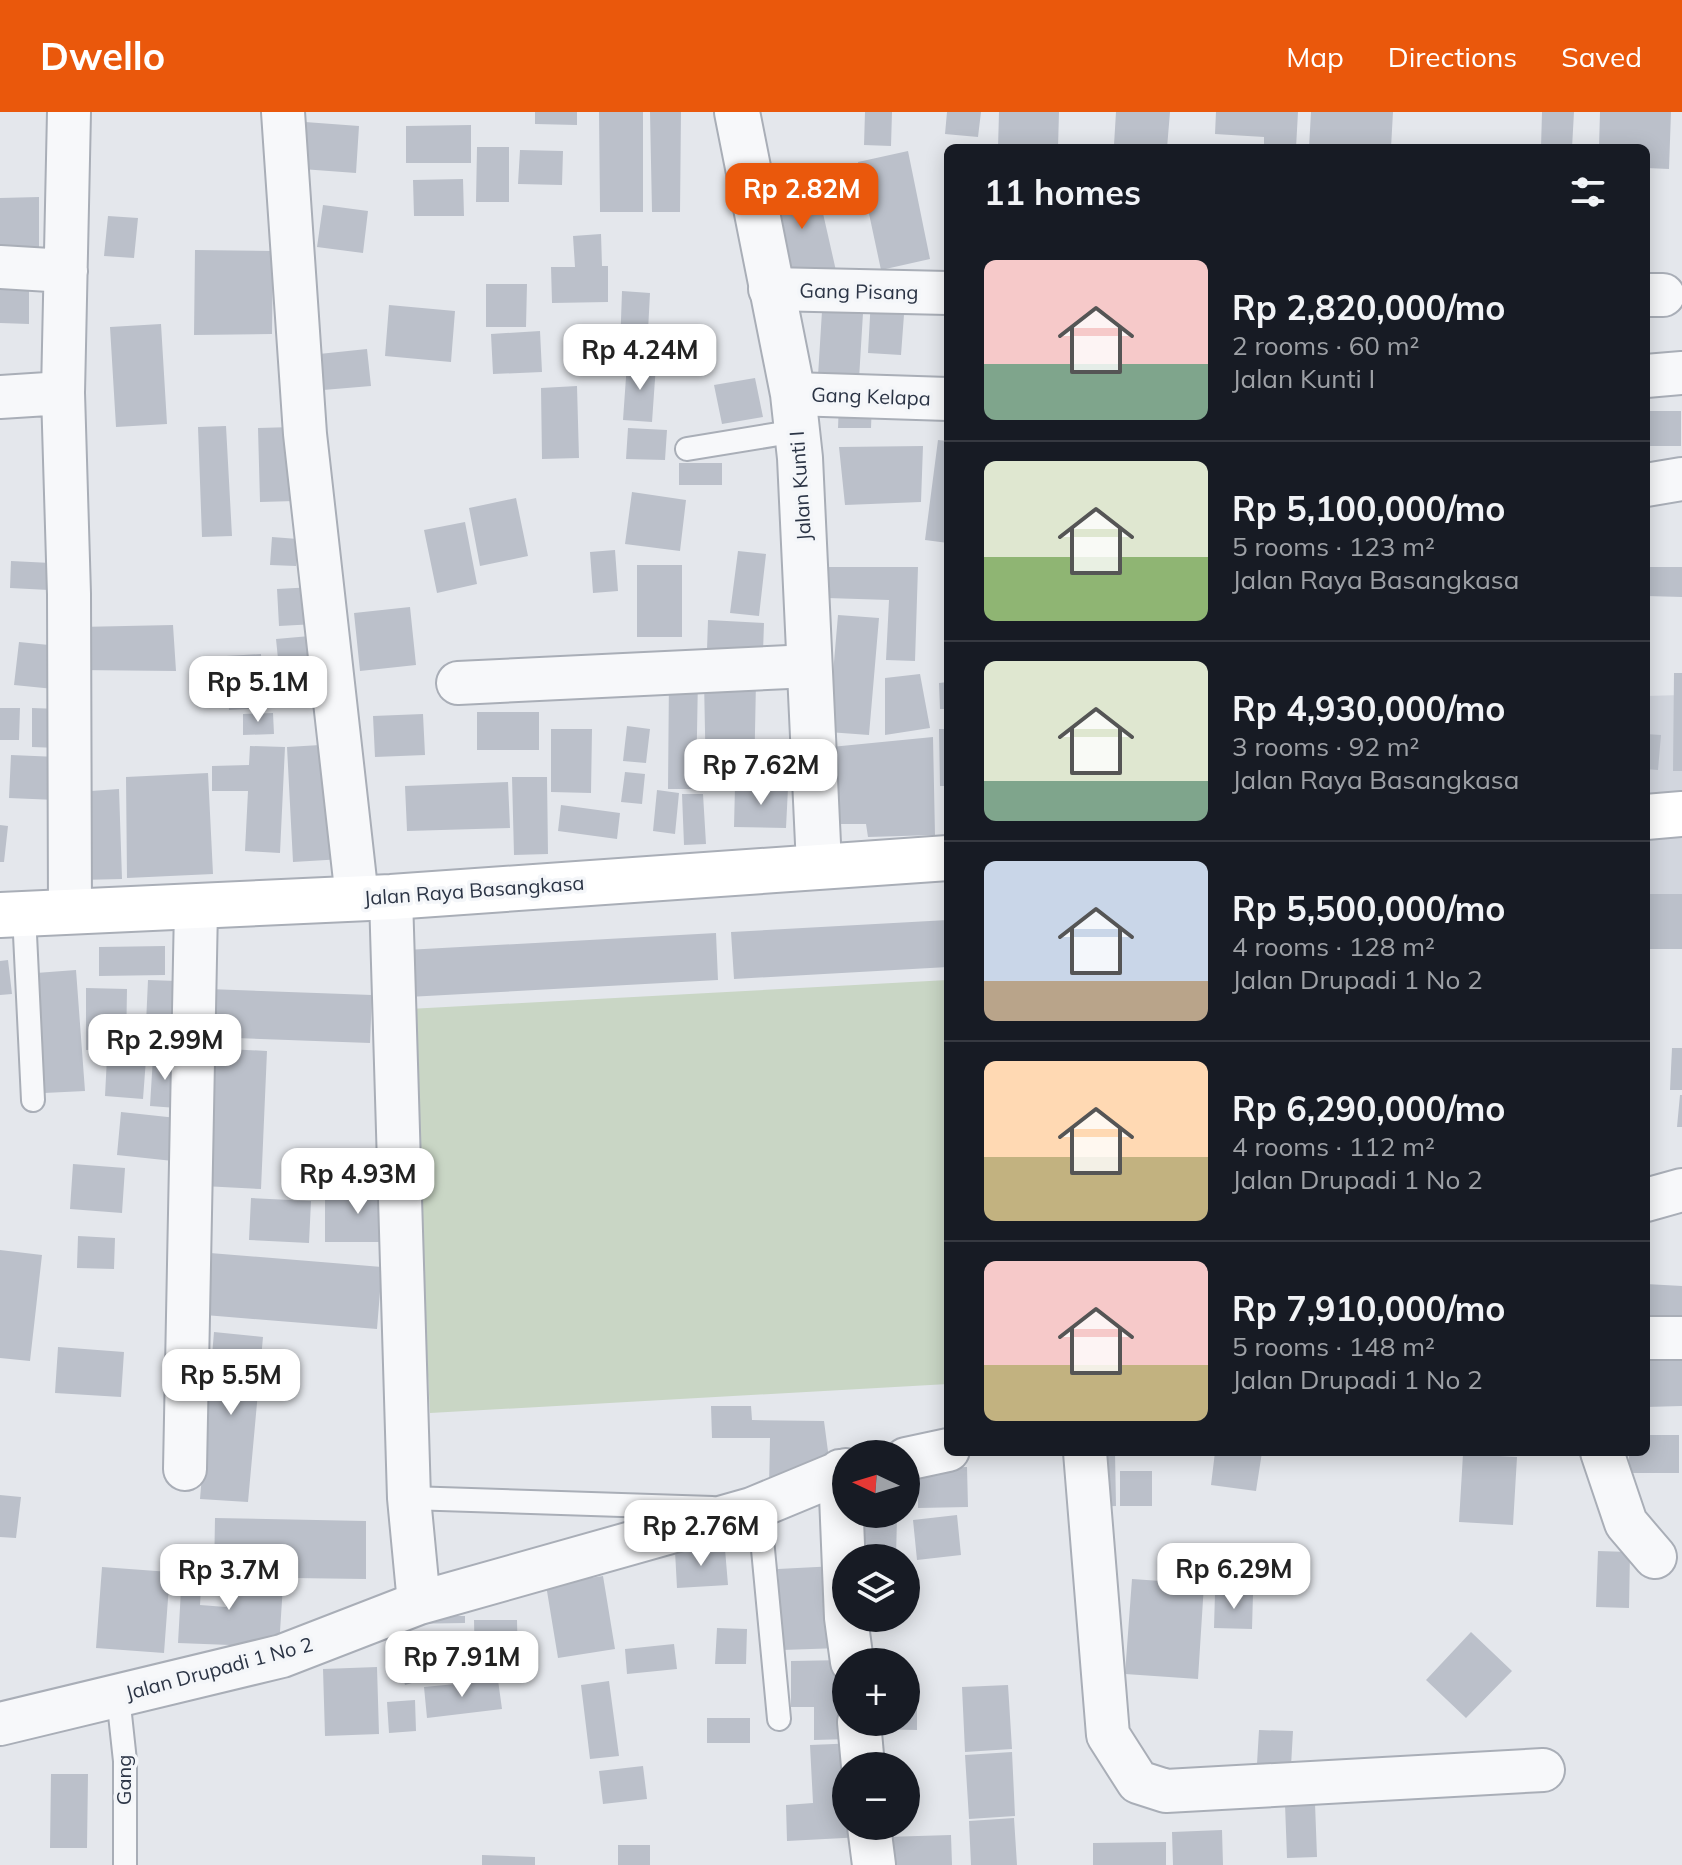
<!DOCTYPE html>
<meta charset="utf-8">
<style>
body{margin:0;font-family:Mulish,sans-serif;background:#242831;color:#f1f3f6;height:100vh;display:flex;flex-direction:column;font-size:30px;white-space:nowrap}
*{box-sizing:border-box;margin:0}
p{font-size:26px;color:#9ea1a6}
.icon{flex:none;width:44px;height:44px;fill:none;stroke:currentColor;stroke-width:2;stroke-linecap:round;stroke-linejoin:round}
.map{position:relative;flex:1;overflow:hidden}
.side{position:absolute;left:944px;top:32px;width:706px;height:1312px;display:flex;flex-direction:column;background:#171b24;border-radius:12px;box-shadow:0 4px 20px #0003}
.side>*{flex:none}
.needle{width:52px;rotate:274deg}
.tools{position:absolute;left:832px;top:1328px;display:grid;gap:16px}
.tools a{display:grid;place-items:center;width:88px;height:88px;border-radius:50%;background:#171b24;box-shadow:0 4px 20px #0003;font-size:40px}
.price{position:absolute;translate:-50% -68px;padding:0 18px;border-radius:16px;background:#fff;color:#222;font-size:26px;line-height:52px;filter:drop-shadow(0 2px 4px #0008)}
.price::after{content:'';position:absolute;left:50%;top:48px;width:24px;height:18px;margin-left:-12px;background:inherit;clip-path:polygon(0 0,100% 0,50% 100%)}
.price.current{background:#ea580c;color:#fff}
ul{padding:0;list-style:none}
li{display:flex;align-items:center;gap:24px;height:200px;padding:0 40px}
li+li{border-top:2px solid #363941}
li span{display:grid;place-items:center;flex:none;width:224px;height:160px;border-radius:12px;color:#555}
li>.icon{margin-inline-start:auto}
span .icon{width:96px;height:96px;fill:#fffc;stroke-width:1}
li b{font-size:34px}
h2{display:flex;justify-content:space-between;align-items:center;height:96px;padding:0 40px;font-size:34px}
header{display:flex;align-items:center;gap:48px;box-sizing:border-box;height:112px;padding:0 40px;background:#ea580c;color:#fff}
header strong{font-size:38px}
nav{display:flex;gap:44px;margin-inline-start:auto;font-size:28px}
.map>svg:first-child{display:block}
</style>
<header>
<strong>Dwello</strong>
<nav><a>Map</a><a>Directions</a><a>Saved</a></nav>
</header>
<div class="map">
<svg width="1682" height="1753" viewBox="0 0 1682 1753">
<rect width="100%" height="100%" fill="#e4e7ec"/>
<!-- built -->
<path fill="#d2d6de" d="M1682 583V787L1646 790V584Z"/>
<!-- green -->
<path fill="#c9d6c5" d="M948 868V1272L430 1301 409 897Z"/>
<!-- building -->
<path fill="#bbc0ca" d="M535 0H577V13L535 12Z
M599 0H643V100H600Z
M650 0H681L680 100H652Z
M865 0H892L891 34 864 33Z
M947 0H981L978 25 945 22Z
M999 0H1059L1058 36H998Z
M1116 0H1170L1167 36 1114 33Z
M1216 0H1298L1296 36H1264V25L1215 22Z
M1311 0H1393L1391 36H1309Z
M1542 0H1574L1572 36H1541Z
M1600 0H1671L1669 57 1646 56V36H1599Z
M305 10 359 14 356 61 302 57Z
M471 13V51H406V14Z
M477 35H509V90H476Z
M520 38 563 39 562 73 518 72Z
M908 39 930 147 881 158 858 50Z
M766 66H815L839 172 790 173Z
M463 67 464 104H414L413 68Z
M39 85V135H0V86Z
M323 93 368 99 363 141 317 135Z
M108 104 138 106 134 146 104 144Z
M601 122 602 154H608V190L552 191 551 155H575L573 124Z
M195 138 273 139 272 222 194 223Z
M0 166 29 167V212L0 211Z
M486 172H527L526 215H486Z
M622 179 650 181 647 238 620 237Z
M871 186 905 189 901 243 868 241Z
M389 193 455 199 451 250 385 244Z
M822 199 863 201 859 267 818 264Z
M161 212 167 312 116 315 110 215Z
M540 219 542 260 493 262 491 222Z
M367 237 371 274 323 278 319 242Z
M627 251 656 253 652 310 623 308Z
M755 266 763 305 722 312 714 273Z
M577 274 579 346 542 347 541 276Z
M839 290 872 291 871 316H838Z
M1646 299H1681V334H1646Z
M226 314 232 424 202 425 198 315Z
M293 315 295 389 260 390 258 316Z
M628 316 667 318 665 348 626 347Z
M938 328 948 329V431L925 428Z
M923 334 921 390 845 393 839 335Z
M679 351H722V373H679Z
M632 380 686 388 680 439 625 432Z
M516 386 528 444 480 454 469 396Z
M465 410 477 472 437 481 424 418Z
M272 425 298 427 296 454 270 453Z
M615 438 618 479 593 481 590 440Z
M738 439 766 442 759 504 730 501Z
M11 449 51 451 49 478 10 476Z
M637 453H682V525H637Z
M828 455H918L915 549 886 548 889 488 827 486Z
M1646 455H1682V485L1646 484Z
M314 475 316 512 279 514 277 477Z
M410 495 416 553 360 559 354 501Z
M838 503 879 506 869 623 828 620Z
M708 508 764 511 763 540 707 538Z
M173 513 176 559 78 558V515Z
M310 524 316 582 282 586 276 527Z
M19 530 59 534 54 577 14 573Z
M261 542 263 596 229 598 226 544Z
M1674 561H1682V659H1673Z
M920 562 930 616 885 623V566Z
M669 565H698L696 677H668Z
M704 568 756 569 754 671 706 670Z
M948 570V597H940L939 571Z
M0 596H20L19 628H0Z
M32 596 60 597 59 636 32 635Z
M477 600H539V638H477Z
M273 601 274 622 243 623V602Z
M423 602 425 643 375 645 373 604Z
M627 614 650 617 646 651 623 649Z
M551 617H592L591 681 551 680Z
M939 617H948V674H940Z
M1646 622 1661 623 1658 658 1646 657Z
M933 625 935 723 868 725 866 712H828L831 635Z
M337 632 343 747 293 750 287 635Z
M250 634 285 635 280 741 245 739 248 679H212V654L249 653Z
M11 643 58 645 56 688 9 686Z
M625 660 645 662 642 692 621 690Z
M208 661 213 762 127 766 126 665Z
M512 665H547L548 742 514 743Z
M508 670 510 716 407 719 405 674Z
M735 674 788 676 786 716 734 715Z
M119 677 122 767 79 768 77 680Z
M657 678 679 681 675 722 653 719Z
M682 682H703L706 732 684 733Z
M561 693 620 701 617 727 558 719Z
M0 713 8 714 4 750H0Z
M1646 782H1682V837H1646Z
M948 808V855L734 867 731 820Z
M716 821 718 868 408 885 406 838Z
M165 834V863L99 864V835Z
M8 848 12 882 0 883V849Z
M76 858 85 979 44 981 36 861Z
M148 868 177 869 175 913 146 912Z
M86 876 127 877 126 938H86Z
M208 877 372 883 370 931 207 925Z
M209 936 267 939 261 1077 203 1074Z
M1672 936H1682V978H1670Z
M107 945 146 947 143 987 105 984Z
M153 945 180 947 177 996 150 994Z
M1680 983H1682V1015H1677Z
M121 1000 177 1006 173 1049 117 1043Z
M73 1052 125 1056 122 1101 70 1097Z
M325 1079H391L390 1130H325Z
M251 1086 311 1089 309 1131 249 1128Z
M78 1124 115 1126 114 1157 77 1156Z
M0 1138 42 1143 30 1249 0 1246Z
M210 1141 382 1155 377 1217 205 1203Z
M1646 1172 1682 1174V1206L1646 1204Z
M214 1220 263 1225 248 1390 200 1387Z
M58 1235 124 1240 121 1285 55 1281Z
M1682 1238V1294L1646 1295V1239Z
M711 1294H751L752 1308 824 1309 829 1347 769 1374 770 1326H712Z
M1646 1323H1679V1361H1629V1340H1646Z
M1088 1340H1115L1116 1394 1089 1395Z
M1215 1340H1262L1256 1379 1211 1373Z
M1463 1342 1517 1345 1513 1413 1459 1410Z
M967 1355 968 1395 918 1396V1356Z
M1120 1359H1152V1394H1120Z
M0 1383 21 1385 16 1426 0 1425Z
M957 1403 961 1443 917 1448 913 1408Z
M851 1405H897L896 1446H851Z
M215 1406 366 1409V1467L214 1465Z
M725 1437 728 1473 677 1476 675 1439Z
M1598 1439 1630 1440 1629 1496 1596 1495Z
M183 1442 203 1443 200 1493 226 1495 227 1470 283 1473 279 1535 178 1531Z
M836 1454 840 1536 782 1538 778 1457Z
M102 1455 170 1460 164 1541 96 1536Z
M603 1464 615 1537 558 1546 546 1473Z
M1132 1467 1204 1472 1198 1567 1125 1562Z
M1215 1481 1253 1482 1252 1517 1214 1516Z
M402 1504H465V1511L402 1512Z
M474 1508H517L518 1552 475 1553Z
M717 1516 747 1517 746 1552H715Z
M465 1519 467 1562 432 1564 430 1520Z
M1471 1520 1512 1559 1466 1606 1426 1568Z
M674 1532 677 1557 627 1562 625 1537Z
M418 1536 426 1567 405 1573 397 1541Z
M846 1548V1610L850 1627 814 1628V1595H791V1549Z
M377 1555 379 1622 325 1624 323 1557Z
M498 1568 502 1597 427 1606 424 1575Z
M609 1569 619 1644 590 1647 581 1573Z
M1008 1573 1012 1637 965 1640 962 1575Z
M906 1585H917V1618L867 1617V1610H906Z
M415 1588 416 1619 389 1621 387 1590Z
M707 1606H750V1631H707Z
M1259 1618 1293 1619 1291 1654 1257 1652Z
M858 1631 846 1654V1714H862L863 1725 787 1729 786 1693 813 1691 810 1633Z
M1012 1640 1015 1704 969 1707 965 1643Z
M643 1654 647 1687 603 1692 599 1659Z
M51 1662H88L87 1736H50Z
M1315 1691 1317 1745 1287 1746 1285 1692Z
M1014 1706 1017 1753H971L969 1709Z
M1222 1718 1223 1753H1173L1172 1720Z
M951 1723 952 1753H886L885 1725Z
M1166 1730V1753H1093V1731Z
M618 1733H650V1753H618Z
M482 1743 535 1745V1753H482Z"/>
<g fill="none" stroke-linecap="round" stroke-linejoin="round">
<defs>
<path id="service" d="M687 337 797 319
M24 802 33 988
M409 1386 712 1396
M759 1395 779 1607
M118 1584 125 1649V1753"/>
<path id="minor" d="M69 0 63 281 69 482 70 800
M283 0 305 322 357 786
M0 155 66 159
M770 177 948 181
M1646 183H1663
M1646 264 1682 261
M793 282 948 287
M0 285 63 281
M1646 373 1682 367
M458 571 810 554
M391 785 409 1386 419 1491
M1646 1088 1682 1078
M1646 1226H1682
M1085 1340 1108 1623 1138 1670 1166 1679 1543 1658
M1602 1340 1626 1411 1655 1445
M906 1347 948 1338
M185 1357 196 796
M840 1359 846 1506
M846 1506 852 1550
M859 1610 863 1654
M0 1612 282 1544 419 1491 752 1397 846 1358
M869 1714 874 1753"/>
<path id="tertiary" d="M737 0 793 282 800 346 819 753"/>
<path id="secondary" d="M1646 705 1682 702
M0 803 391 785 948 746"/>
</defs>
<!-- service casing -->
<use href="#service" stroke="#a9aeb7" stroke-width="26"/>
<!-- minor casing -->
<use href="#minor" stroke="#a9aeb7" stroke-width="46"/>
<!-- tertiary casing -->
<use href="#tertiary" stroke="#a9aeb7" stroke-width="48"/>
<!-- secondary casing -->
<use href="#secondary" stroke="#a9aeb7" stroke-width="48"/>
<!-- service -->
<use href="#service" stroke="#f7f8fa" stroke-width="22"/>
<!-- minor -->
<use href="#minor" stroke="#f7f8fa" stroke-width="42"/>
<!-- tertiary -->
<use href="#tertiary" stroke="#f7f8fa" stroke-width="44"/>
<!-- secondary -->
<use href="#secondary" stroke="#fff" stroke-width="44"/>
</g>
<g text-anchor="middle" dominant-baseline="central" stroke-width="7" stroke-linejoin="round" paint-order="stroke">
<!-- street labels -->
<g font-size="20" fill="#2b3445" stroke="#f4f6f9">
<text transform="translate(859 179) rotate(1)">Gang Pisang</text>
<text transform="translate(871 284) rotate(2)">Gang Kelapa</text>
<text transform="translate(800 374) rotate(-94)">Jalan Kunti I</text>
<text transform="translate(474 778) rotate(-4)">Jalan Raya Basangkasa</text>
<text transform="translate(219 1556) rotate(-15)">Jalan Drupadi 1 No 2</text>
<text transform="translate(123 1668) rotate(-90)">Gang</text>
</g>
</g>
</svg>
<div class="tools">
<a><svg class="needle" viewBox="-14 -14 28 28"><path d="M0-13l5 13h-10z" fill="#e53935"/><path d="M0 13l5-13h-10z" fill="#9ea1a6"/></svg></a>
<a><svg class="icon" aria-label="layers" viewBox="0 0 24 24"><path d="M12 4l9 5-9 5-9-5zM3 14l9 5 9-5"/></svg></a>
<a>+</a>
<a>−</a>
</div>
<b class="price current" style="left:802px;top:119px">Rp 2.82M</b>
<b class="price" style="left:640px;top:280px">Rp 4.24M</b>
<b class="price" style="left:258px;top:612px">Rp 5.1M</b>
<b class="price" style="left:761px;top:695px">Rp 7.62M</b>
<b class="price" style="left:165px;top:970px">Rp 2.99M</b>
<b class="price" style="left:358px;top:1104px">Rp 4.93M</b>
<b class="price" style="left:231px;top:1305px">Rp 5.5M</b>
<b class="price" style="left:701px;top:1456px">Rp 2.76M</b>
<b class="price" style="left:1234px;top:1499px">Rp 6.29M</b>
<b class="price" style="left:229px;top:1500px">Rp 3.7M</b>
<b class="price" style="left:462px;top:1587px">Rp 7.91M</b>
<section class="side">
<h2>11 homes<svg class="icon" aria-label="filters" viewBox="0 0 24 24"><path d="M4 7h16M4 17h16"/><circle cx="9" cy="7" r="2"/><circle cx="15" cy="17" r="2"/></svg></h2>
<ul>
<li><span style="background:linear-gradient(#f6c9c9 65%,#7fa58c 0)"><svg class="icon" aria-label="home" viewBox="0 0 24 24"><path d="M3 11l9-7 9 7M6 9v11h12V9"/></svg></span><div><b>Rp 2,820,000/mo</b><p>2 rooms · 60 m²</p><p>Jalan Kunti I</p></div></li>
<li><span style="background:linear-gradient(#dfe7d0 60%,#8fb573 0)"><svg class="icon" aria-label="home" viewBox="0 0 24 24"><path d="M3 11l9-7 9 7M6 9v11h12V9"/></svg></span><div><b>Rp 5,100,000/mo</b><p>5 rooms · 123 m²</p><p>Jalan Raya Basangkasa</p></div></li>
<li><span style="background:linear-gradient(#dfe7d0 75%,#7fa58c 0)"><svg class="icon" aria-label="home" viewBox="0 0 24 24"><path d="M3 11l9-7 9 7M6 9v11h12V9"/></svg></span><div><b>Rp 4,930,000/mo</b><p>3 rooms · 92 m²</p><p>Jalan Raya Basangkasa</p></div></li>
<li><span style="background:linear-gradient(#c9d6e8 75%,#b9a48a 0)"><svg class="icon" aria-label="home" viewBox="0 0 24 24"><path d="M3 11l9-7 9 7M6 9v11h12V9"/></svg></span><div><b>Rp 5,500,000/mo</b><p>4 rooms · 128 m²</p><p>Jalan Drupadi 1 No 2</p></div></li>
<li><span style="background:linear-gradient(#ffd9b3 60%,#c2b280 0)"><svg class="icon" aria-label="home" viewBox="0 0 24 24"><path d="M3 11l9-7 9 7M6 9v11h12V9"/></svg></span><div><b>Rp 6,290,000/mo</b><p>4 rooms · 112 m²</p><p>Jalan Drupadi 1 No 2</p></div></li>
<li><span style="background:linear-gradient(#f6c9c9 65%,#c2b280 0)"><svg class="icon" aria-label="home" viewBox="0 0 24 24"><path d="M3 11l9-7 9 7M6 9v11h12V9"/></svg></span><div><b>Rp 7,910,000/mo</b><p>5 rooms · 148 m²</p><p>Jalan Drupadi 1 No 2</p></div></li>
</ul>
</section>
</div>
